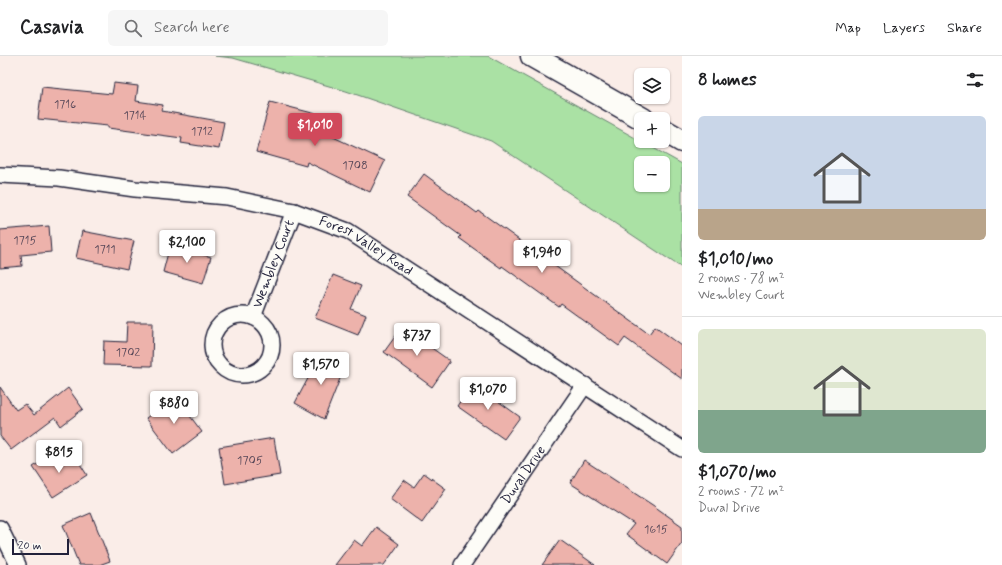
<!DOCTYPE html>
<meta charset="utf-8">
<style>
body{margin:0;font-family:Mynerve,sans-serif;background:#f6f6f6;color:#202124;height:100vh;display:flex;flex-direction:column;font-size:15px;white-space:nowrap}
*{box-sizing:border-box;margin:0}
p{font-size:13px;color:#757577}
.icon{flex:none;width:22px;height:22px;fill:none;stroke:currentColor;stroke-width:2;stroke-linecap:round;stroke-linejoin:round}
.map{position:relative;flex:1;overflow:hidden}
.details{display:flex;flex-direction:column;background:#fff;width:320px}
.details>*{flex:none}
.fabs{position:absolute;left:634px;top:12px;display:grid;gap:8px}
.fabs a{display:grid;place-items:center;width:36px;height:36px;border-radius:6px;background:#fff;box-shadow:0 1px 3px #0004;font-size:20px}
.scale{position:absolute;left:12px;bottom:10px;width:57px;box-sizing:border-box;padding-left:4px;border:2px solid #22223b;border-top:0;font-size:11px;line-height:14px;white-space:nowrap;color:#22223b;-webkit-text-stroke:3px #fdfcf7;paint-order:stroke}
.price{position:absolute;translate:-50% -34px;padding:0 9px;border-radius:4px;background:#fff;color:#222;font-size:13px;line-height:26px;filter:drop-shadow(0 1px 2px #0008)}
.price::after{content:'';position:absolute;left:50%;top:24px;width:12px;height:9px;margin-left:-6px;background:inherit;clip-path:polygon(0 0,100% 0,50% 100%)}
.price.active{background:#d1495b;color:#fff}
ul{padding:0;list-style:none}
li{display:grid;align-content:center;gap:8px;height:212px;padding:0 16px}
li+li{border-top:1px solid #e0e0e0}
li span{display:grid;place-items:center;height:124px;border-radius:6px;color:#555}
li>.icon{margin-inline-start:auto}
span .icon{width:72px;height:72px;fill:#fffc;stroke-width:1}
li b{font-size:17px}
h2{display:flex;justify-content:space-between;align-items:center;height:48px;padding:0 16px;font-size:17px}
header{display:flex;align-items:center;gap:24px;box-sizing:border-box;height:56px;padding:0 20px;background:#fff;border-bottom:1px solid #e0e0e0}
header strong{font-size:19px}
nav{display:flex;gap:22px;margin-inline-start:auto;font-size:14px}
.search{width:280px;height:36px;background:#f6f6f6;display:flex;align-items:center;gap:10px;box-sizing:border-box;padding:0 14px;border-radius:6px;color:#757577;font-size:15px}
main{display:flex;flex:1;min-height:0}
.map>svg:first-child{display:block}
</style>
<header>
<strong>Casavia</strong>
<div class="search"><svg class="icon" aria-label="search" viewBox="0 0 24 24"><circle cx="10" cy="10" r="6"/><path d="M15 15l6 6"/></svg>Search here</div>
<nav><a>Map</a><a>Layers</a><a>Share</a></nav>
</header>
<main>
<div class="map">
<svg width="682" height="509" viewBox="0 0 682 509">
<rect width="100%" height="100%" fill="#faede8"/>
<filter id="ink" filterUnits="userSpaceOnUse"><feTurbulence type="fractalNoise" baseFrequency=".025" numOctaves="2"/><feDisplacementMap in="SourceGraphic" scale="8" xChannelSelector="R" yChannelSelector="G"/><feConvolveMatrix kernelMatrix="1 2 1 2 8 2 1 2 1" color-interpolation-filters="sRGB"/></filter>
<g filter="url(#ink)">
<!-- green -->
<path fill="#aae1a4" stroke="#668270" fill-rule="evenodd" d="M215 0H488L682 108V212L491 85 346 35 233 2ZM641 107H663V129H641Z"/>
<!-- building -->
<path fill="#edb2ab" stroke="#22223b" d="M114 27 138 30 136 45 163 49 162 55 224 66 219 93 181 87 182 82 108 72V70L38 63 42 31 112 38Z
M270 46 320 59 316 73 385 105 370 136 307 106 306 110 256 96Z
M424 118 477 157 479 155 649 278 655 270 682 290V323L625 282 619 290 561 248 559 251 502 210 501 212 459 182 461 180 407 141Z
M49 170 51 196 21 199 22 210 0 212V174Z
M82 175 134 185 127 213 76 202Z
M170 189 211 201 203 227 163 216Z
M333 219 361 230 351 253 366 259 358 279 315 262Z
M127 266H153L152 310 103 309 104 285 126 286Z
M402 271 450 305 432 331 384 296Z
M321 298 345 310 324 363 295 347Z
M473 327 520 361 504 383 457 350Z
M0 331 16 354 25 348 34 359 68 332 83 353 61 370 55 361 11 394 0 380Z
M175 340 202 376 173 398 146 362Z
M274 382 280 419 225 428 219 391Z
M55 397 62 408 75 400 87 419 53 441 33 411Z
M584 404 654 450 682 470V487L667 508 626 478 634 468 570 427Z
M424 417 446 433 422 467 390 443 404 424 414 431Z
M91 457 110 505 99 509H79L63 469Z
M376 471 399 488 384 509H335L354 484 362 490Z
M560 484 595 509H542Z"/>
<g fill="none" stroke-linecap="round" stroke-linejoin="round">
<defs>
<g id="minor">
<path id="s1" d="M0 119 59 122 135 133 227 141 294 155 348 175 682 393"/>
<circle cx="242" cy="289" r="30"/>
<path id="s2" d="M253 261 294 155"/>
<path d="M0 472 18 509"/>
<path id="s3" d="M462 509 585 329"/>
</g>
<path id="motorway" d="M532 0 643 63
M663 74 682 85"/>
</defs>
<!-- minor casing -->
<use href="#minor" stroke="#22223b" stroke-width="18"/>
<!-- motorway casing -->
<use href="#motorway" stroke="#22223b" stroke-width="25"/>
<!-- minor -->
<use href="#minor" stroke="#fdfcf7" stroke-width="15"/>
<!-- motorway -->
<use href="#motorway" stroke="#fdfcf7" stroke-width="22"/>
</g>
</g>
<g text-anchor="middle" dominant-baseline="central" stroke-width="3" stroke-linejoin="round" paint-order="stroke">
<!-- number labels -->
<g font-size="12" fill="#554657">
<text x="65" y="49">1716</text>
<text x="135" y="60">1714</text>
<text x="202" y="76">1712</text>
<text x="355" y="110">1708</text>
<text x="25" y="185">1715</text>
<text x="105" y="194">1711</text>
<text x="128" y="297">1702</text>
<text x="250" y="405">1705</text>
<text x="656" y="474">1615</text>
</g>
<!-- street labels -->
<g font-size="14" fill="#22223b" stroke="#fdfcf7">
<text stroke="none"><textPath href="#s1" startOffset="377">Forest Valley Road</textPath></text>
<text stroke="none"><textPath href="#s2" startOffset="57">Wembley Court</textPath></text>
<text stroke="none"><textPath href="#s3" startOffset="109">Duval Drive</textPath></text>
</g>
</g>
</svg>
<div class="fabs">
<a><svg class="icon" aria-label="layers" viewBox="0 0 24 24"><path d="M12 4l9 5-9 5-9-5zM3 14l9 5 9-5"/></svg></a>
<a>+</a>
<a>−</a>
</div>
<div class="scale">20 m</div>
<b class="price active" style="left:315px;top:91px">$1,010</b>
<b class="price" style="left:187px;top:208px">$2,100</b>
<b class="price" style="left:542px;top:218px">$1,940</b>
<b class="price" style="left:417px;top:301px">$737</b>
<b class="price" style="left:321px;top:330px">$1,570</b>
<b class="price" style="left:488px;top:355px">$1,070</b>
<b class="price" style="left:174px;top:369px">$880</b>
<b class="price" style="left:59px;top:418px">$815</b>
</div>
<section class="details">
<h2>8 homes<svg class="icon" aria-label="filters" viewBox="0 0 24 24"><path d="M4 7h16M4 17h16"/><circle cx="9" cy="7" r="2"/><circle cx="15" cy="17" r="2"/></svg></h2>
<ul>
<li><span style="background:linear-gradient(#c9d6e8 75%,#b9a48a 0)"><svg class="icon" aria-label="home" viewBox="0 0 24 24"><path d="M3 11l9-7 9 7M6 9v11h12V9"/></svg></span><div><b>$1,010/mo</b><p>2 rooms · 78 m²</p><p>Wembley Court</p></div></li>
<li><span style="background:linear-gradient(#dfe7d0 65%,#7fa58c 0)"><svg class="icon" aria-label="home" viewBox="0 0 24 24"><path d="M3 11l9-7 9 7M6 9v11h12V9"/></svg></span><div><b>$1,070/mo</b><p>2 rooms · 72 m²</p><p>Duval Drive</p></div></li>
</ul>
</section>
</main>
